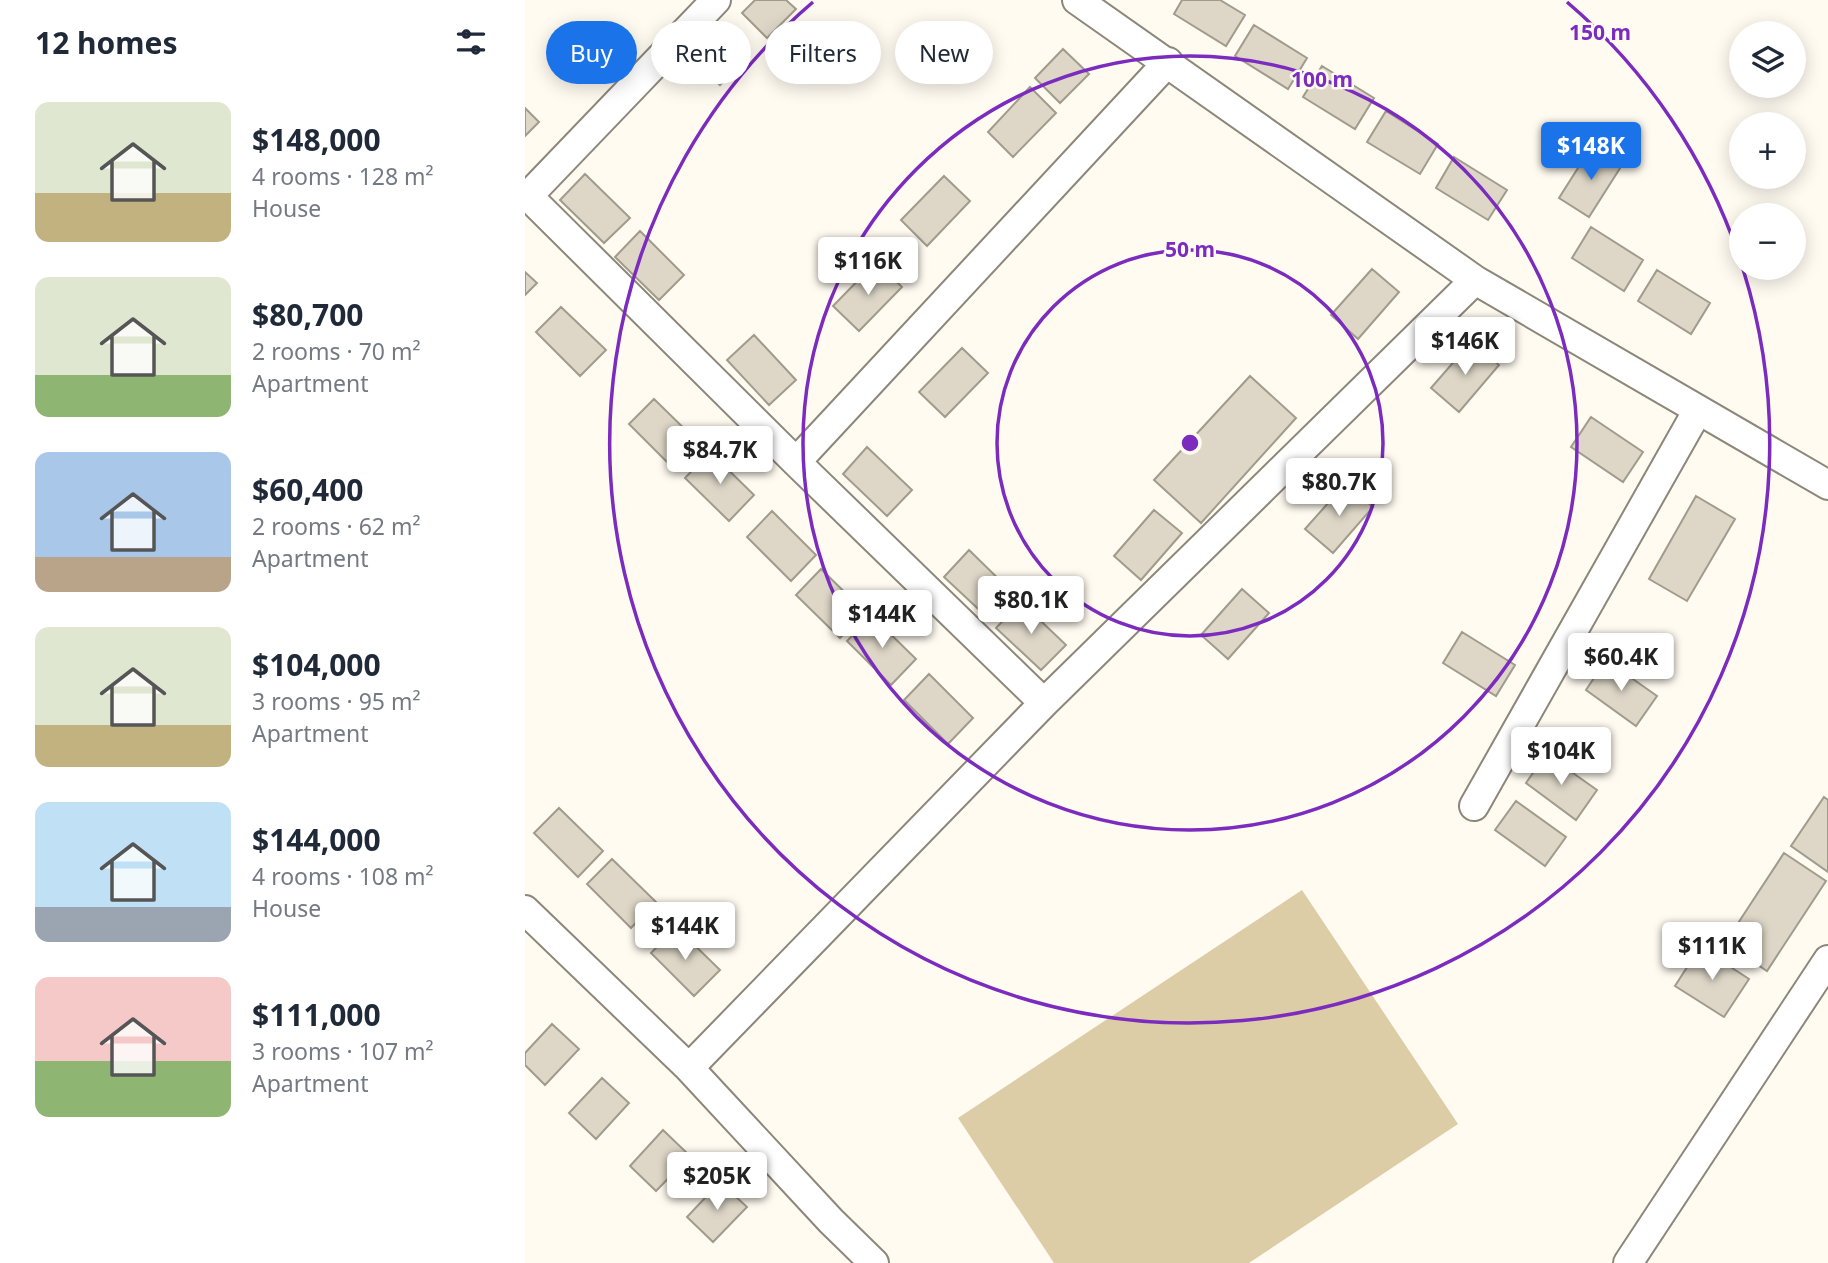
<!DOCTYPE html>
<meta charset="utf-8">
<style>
body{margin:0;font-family:"Noto Sans",sans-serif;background:#f2f2f3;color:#1f2937;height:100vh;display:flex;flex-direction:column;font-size:26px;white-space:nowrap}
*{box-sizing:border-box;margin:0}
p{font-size:23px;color:#747a83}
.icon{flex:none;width:38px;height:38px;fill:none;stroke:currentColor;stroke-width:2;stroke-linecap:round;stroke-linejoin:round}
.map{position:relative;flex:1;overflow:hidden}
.drawer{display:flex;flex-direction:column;background:#fff;width:525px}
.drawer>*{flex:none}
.banner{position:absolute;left:21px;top:21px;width:665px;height:63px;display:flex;gap:14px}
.controls{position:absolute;left:1204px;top:21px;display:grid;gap:14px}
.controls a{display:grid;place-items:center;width:77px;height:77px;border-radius:50%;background:#fff;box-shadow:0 4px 18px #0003;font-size:35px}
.price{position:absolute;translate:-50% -60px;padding:0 16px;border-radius:7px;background:#fff;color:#222;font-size:23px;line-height:46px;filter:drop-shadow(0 2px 4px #0008)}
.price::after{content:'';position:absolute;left:50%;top:42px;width:21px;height:16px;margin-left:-10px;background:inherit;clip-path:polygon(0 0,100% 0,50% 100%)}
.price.on{background:#1a73e8;color:#fff}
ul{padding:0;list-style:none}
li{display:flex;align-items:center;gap:21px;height:175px;padding:0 35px}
li span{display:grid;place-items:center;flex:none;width:196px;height:140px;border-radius:14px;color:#555}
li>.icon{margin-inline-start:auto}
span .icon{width:84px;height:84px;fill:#fffc;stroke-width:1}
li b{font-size:30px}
h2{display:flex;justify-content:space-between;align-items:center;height:84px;padding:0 35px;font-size:30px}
.pill{padding:0 24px;border-radius:32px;background:#fff;box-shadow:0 4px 18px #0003;font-size:24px;line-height:63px}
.pill.on{background:#1a73e8;color:#fff}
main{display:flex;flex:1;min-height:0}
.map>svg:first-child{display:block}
</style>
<main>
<section class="drawer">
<h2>12 homes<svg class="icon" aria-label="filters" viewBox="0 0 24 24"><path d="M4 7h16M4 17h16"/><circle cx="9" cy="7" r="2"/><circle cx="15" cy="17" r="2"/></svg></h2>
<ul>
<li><span style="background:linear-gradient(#dfe7d0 65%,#c2b280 0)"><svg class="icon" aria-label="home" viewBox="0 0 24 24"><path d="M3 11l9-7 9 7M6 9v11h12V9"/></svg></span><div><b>$148,000</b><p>4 rooms · 128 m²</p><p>House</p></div></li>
<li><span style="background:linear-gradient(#dfe7d0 70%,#8fb573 0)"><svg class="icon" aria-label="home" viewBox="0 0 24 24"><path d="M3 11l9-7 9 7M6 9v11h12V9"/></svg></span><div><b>$80,700</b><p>2 rooms · 70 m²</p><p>Apartment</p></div></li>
<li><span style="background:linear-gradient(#a9c7e8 75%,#b9a48a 0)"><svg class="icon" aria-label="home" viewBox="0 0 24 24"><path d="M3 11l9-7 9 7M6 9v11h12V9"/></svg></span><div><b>$60,400</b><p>2 rooms · 62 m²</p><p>Apartment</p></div></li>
<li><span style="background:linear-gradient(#dfe7d0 70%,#c2b280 0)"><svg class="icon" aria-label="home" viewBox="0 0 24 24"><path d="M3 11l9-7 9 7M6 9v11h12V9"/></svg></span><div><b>$104,000</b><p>3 rooms · 95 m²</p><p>Apartment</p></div></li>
<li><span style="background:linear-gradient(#bfe0f5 75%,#9aa5b1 0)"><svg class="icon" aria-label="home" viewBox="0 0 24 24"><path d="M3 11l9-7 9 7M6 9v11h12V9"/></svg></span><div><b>$144,000</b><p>4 rooms · 108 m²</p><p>House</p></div></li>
<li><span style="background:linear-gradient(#f6c9c9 60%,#8fb573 0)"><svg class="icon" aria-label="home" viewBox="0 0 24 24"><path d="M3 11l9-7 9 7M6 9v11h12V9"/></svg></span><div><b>$111,000</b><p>3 rooms · 107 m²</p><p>Apartment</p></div></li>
</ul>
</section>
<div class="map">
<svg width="1303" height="1263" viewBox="0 0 1303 1263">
<rect width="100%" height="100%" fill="#fffbf1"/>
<!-- green -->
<path fill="#ddcda7" d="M777 890 933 1124 724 1263H529L433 1118Z"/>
<!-- building -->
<path fill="#ded7c8" stroke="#a19b8c" stroke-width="2" d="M230 0H261L271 9 242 38 217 13Z
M657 0H695L720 15 701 46 649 14Z
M83 23 109 49 77 81 51 55Z
M729 25 782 58 763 89 710 56Z
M199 31 224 56 195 85 170 60Z
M538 49 564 74 535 103 510 78Z
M797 66 849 98 830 129 778 97Z
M505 87 531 113 488 157 463 132Z
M0 108 14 122 0 136Z
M861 111 913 144 895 174 842 142Z
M1067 146 1097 165 1064 217 1034 198Z
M929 157 982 190 963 220 911 188Z
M60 174 105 218 79 243 35 200Z
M419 176 445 201 402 246 376 220Z
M1066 227 1118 260 1099 291 1047 258Z
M115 231 159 275 134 300 90 257Z
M351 262 377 287 334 331 308 306Z
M847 269 874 292 833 339 806 315Z
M1132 270 1185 303 1166 334 1113 301Z
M0 272 12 283 0 295Z
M36 307 81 350 55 376 11 332Z
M229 335 271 380 244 405 202 360Z
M947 341 974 365 934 412 906 388Z
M437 348 463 373 420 417 394 392Z
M725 376 771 418 676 523 629 480Z
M129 399 173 442 148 468 104 424Z
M1066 417 1118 452 1098 482 1046 447Z
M342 447 387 490 362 516 318 474Z
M185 452 229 495 204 521 160 478Z
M821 483 848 507 808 553 780 529Z
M1171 496 1210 519 1162 601 1124 579Z
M629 510 657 533 616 580 589 556Z
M247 511 291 555 266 581 222 537Z
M444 550 488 593 464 619 419 577Z
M296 569 340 612 315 638 271 595Z
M717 589 744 613 703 659 676 635Z
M496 602 541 645 516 670 471 628Z
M347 616 391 659 366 685 322 641Z
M937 632 990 665 971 696 918 663Z
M1081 660 1132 696 1111 726 1061 690Z
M404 674 448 718 423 744 379 700Z
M1021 754 1072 790 1051 820 1001 783Z
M1299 797 1303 800V872L1266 846Z
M991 801 1041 837 1020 866 970 830Z
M34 808 78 851 53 877 9 833Z
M1259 853 1301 881 1242 971 1200 943Z
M87 859 131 902 106 928 62 884Z
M151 927 195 970 169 996 126 953Z
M1175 947 1224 979 1199 1017 1150 986Z
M27 1024 54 1049 20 1085 0 1065V1053Z
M77 1078 104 1103 71 1139 44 1113Z
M138 1130 165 1156 131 1191 105 1166Z
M195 1182 222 1207 188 1242 162 1217Z"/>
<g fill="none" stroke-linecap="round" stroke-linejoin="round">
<defs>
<path id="minor" d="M552 0 950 280 1303 485
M0 193 271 462 519 703
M3 196 191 0
M271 462 643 62
M949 806 1173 410
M0 910 164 1068 306 1221 349 1263
M164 1068 519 703 950 280
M1103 1263 1303 960"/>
</defs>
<!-- minor casing -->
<use href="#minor" stroke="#8d8779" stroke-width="32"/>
<!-- minor -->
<use href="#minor" stroke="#fff" stroke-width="28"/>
</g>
<!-- distance rings -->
<g fill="none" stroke="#7b2cbf" stroke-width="3.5">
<circle cx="665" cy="443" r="193"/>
<circle cx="665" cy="443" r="387"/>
<path d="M1042 2A580 580 0 0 1 1215 259M1218 269A580 580 0 1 1 288 2"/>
</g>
<circle cx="665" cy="443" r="10" fill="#7b2cbf" stroke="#fffbf1" stroke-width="3.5"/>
<g font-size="21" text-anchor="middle" font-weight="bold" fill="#7b2cbf" stroke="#fffbf1" stroke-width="5" stroke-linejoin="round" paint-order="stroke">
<text x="1075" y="40">150 m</text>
<text x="797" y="87">100 m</text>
<text x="665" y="257">50 m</text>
</g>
</svg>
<div class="controls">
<a><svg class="icon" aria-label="layers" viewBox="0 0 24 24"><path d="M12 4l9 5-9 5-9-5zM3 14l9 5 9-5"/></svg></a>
<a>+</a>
<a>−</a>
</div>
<b class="price on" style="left:1066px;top:182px">$148K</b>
<b class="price" style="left:343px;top:297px">$116K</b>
<b class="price" style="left:940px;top:377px">$146K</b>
<b class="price" style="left:195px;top:486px">$84.7K</b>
<b class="price" style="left:814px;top:518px">$80.7K</b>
<b class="price" style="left:506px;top:636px">$80.1K</b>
<b class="price" style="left:357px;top:650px">$144K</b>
<b class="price" style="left:1096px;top:693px">$60.4K</b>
<b class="price" style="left:1036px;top:787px">$104K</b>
<b class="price" style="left:160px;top:962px">$144K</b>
<b class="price" style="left:1187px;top:982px">$111K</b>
<b class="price" style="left:192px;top:1212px">$205K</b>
<div class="banner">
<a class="pill on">Buy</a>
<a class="pill">Rent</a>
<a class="pill">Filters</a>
<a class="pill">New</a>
</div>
</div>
</main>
